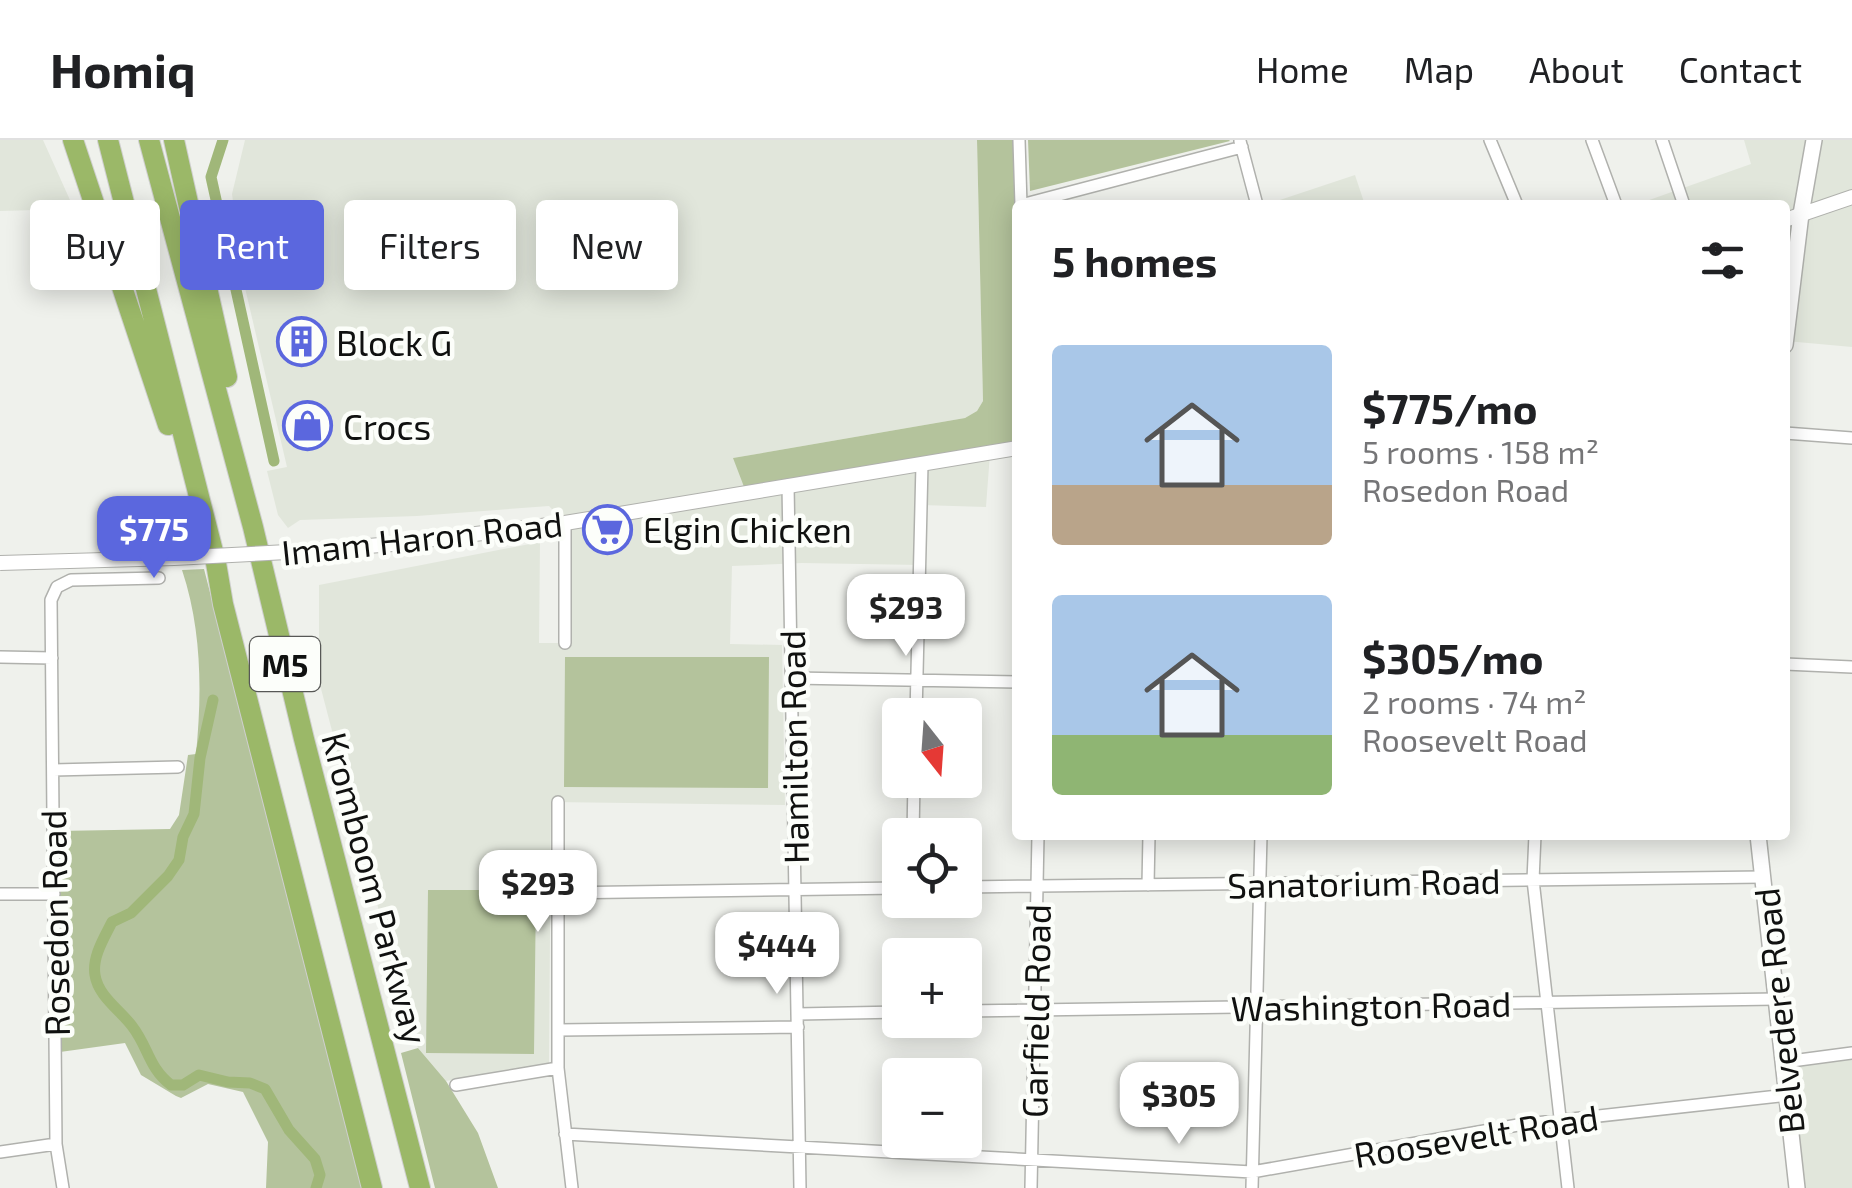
<!DOCTYPE html>
<meta charset="utf-8">
<style>
body{margin:0;font-family:"Exo 2",sans-serif;background:#f2f2f2;color:#202124;height:100vh;display:flex;flex-direction:column;font-size:38px;white-space:nowrap}
*{box-sizing:border-box;margin:0}
p{font-size:32px;color:#757577}
.icon{flex:none;width:55px;height:55px;fill:none;stroke:currentColor;stroke-width:2;stroke-linecap:round;stroke-linejoin:round}
.map{position:relative;flex:1;overflow:hidden}
.panel{position:absolute;left:1012px;top:60px;width:778px;height:640px;display:flex;flex-direction:column;background:#fff;border-radius:10px;box-shadow:0 5px 25px #0003}
.panel>*{flex:none}
.banner{position:absolute;left:30px;top:60px;width:832px;height:90px;display:flex;gap:20px}
.needle{width:65px;rotate:163deg}
.fabs{position:absolute;left:882px;top:558px;display:grid;gap:20px}
.fabs a{display:grid;place-items:center;width:100px;height:100px;border-radius:10px;background:#fff;box-shadow:0 5px 25px #0003;font-size:50px}
.price{position:absolute;translate:-50% -85px;padding:0 22px;border-radius:20px;background:#fff;color:#222;font-size:32px;line-height:65px;filter:drop-shadow(0 2px 5px #0008)}
.price::after{content:'';position:absolute;left:50%;top:60px;width:30px;height:22px;margin-left:-15px;background:inherit;clip-path:polygon(0 0,100% 0,50% 100%)}
.price.selected{background:#5b67de;color:#fff}
ul{padding:0;list-style:none}
li{display:flex;align-items:center;gap:30px;height:250px;padding:0 40px}
li span{display:grid;place-items:center;flex:none;width:280px;height:200px;border-radius:10px;color:#555}
li>.icon{margin-inline-start:auto}
span .icon{width:120px;height:120px;fill:#fffc;stroke-width:1}
li b{font-size:42px}
h2{display:flex;justify-content:space-between;align-items:center;height:120px;padding:0 40px;font-size:42px}
.pill{padding:0 35px;border-radius:10px;background:#fff;box-shadow:0 5px 25px #0003;font-size:35px;line-height:90px}
.pill.selected{background:#5b67de;color:#fff}
header{display:flex;align-items:center;gap:60px;box-sizing:border-box;height:140px;padding:0 50px;background:#fff;border-bottom:2px solid #e0e0e0}
header strong{font-size:48px}
nav{display:flex;gap:55px;margin-inline-start:auto;font-size:35px}
.map>svg:first-child{display:block}
</style>
<header>
<strong>Homiq</strong>
<nav><a>Home</a><a>Map</a><a>About</a><a>Contact</a></nav>
</header>
<div class="map">
<svg width="1852" height="1048" viewBox="0 0 1852 1048">
<rect width="100%" height="100%" fill="#eff1ec"/>
<!-- built -->
<path fill="#e1e6db" d="M0 0H43L74 69 0 71Z
M245 0H977L983 261 977 271 965 278 733 318 990 313 986 367 921 365 919 425 802 423 732 426 730 504 782 505 785 665 551 662 549 924 446 941 418 908 384 790 319 541V445L540 402 539 503H564L565 383 549 366 417 376 300 380 288 388 278 375 267 331 287 327 227 71 234 69 232 54Z
M1744 0H1852V207L1786 201 1785 205V65H1635L1751 24Z
M1355 35 1365 65H1265Z
M1852 913V1048H1797L1784 922Z"/>
<!-- green -->
<path fill="#b4c39c" d="M977 0H1019L1017 308 746 352 733 318 965 278 977 271 983 261Z
M1028 0H1229L1230 1 1030 51Z
M204 429 363 1048H266L268 1002 243 952 208 944 181 958 176 956 141 935 125 903 60 912 58 691 170 689 179 675 188 615 196 614C202 553 202 490 182 430Z
M565 517H769L768 648 564 647Z
M428 750H536L534 914 426 913Z
M418 908 446 941 478 993 498 1048H435L401 913Z"/>
<g fill="none" stroke-linecap="round" stroke-linejoin="round">
<!-- canal -->
<path stroke="#a0b779" stroke-width="11" d="M223 0 211 37 274 321
M213 560 200 618 194 674 183 697 179 720 168 736 131 773 112 782C104 798 92 817 95 835 98 856 120 870 132 886 149 908 148 927 171 945H183L199 935 228 942 250 943 265 949 289 990 315 1019 320 1035 316 1048"/>
<defs>
<path id="minor" d="M1019 0 1021 65
M1490 0 1517 65
M1592 0 1616 65
M1662 0 1684 65
M1240 1 1257 65
M1021 65 1242 7
M1785 293 1852 298
M788 345 800 1048
M565 503V383
M0 517 52 518
M1785 524 1852 527
M793 538 1018 542
M916 575 922 324
M53 630 178 627
M558 662V928L572 1048
M913 695 914 640
M1535 695 1533 740 1568 1048
M1148 745 1149 695
M965 747 1763 737
M558 753 900 748
M0 754H54
M965 871 1777 859
M798 874 900 872
M559 890 798 887
M1784 922 1852 913
M456 945 558 928
M565 994 1252 1032 1518 985 1788 955
M0 1012 56 1004
M63 1048 56 1004 51 460 57 447 71 440 159 438
M1031 1048 1038 695
M1252 1048 1261 695"/>
<path id="tertiary" d="M1785 80 1852 57
M306 411 393 404 565 383 1018 308"/>
<path id="secondary" d="M1785 205 1801 74 1814 0
M1758 695 1797 1048"/>
<path id="motorway" d="M73 0 168 285
M108 0 216 423 223 464 372 1048
M149 0 253 387 304 599 420 1048
M174 0 227 237"/>
</defs>
<!-- minor casing -->
<use href="#minor" stroke="#b0b1ad" stroke-width="14"/>
<!-- tertiary casing -->
<use href="#tertiary" stroke="#b0b1ad" stroke-width="16"/>
<!-- secondary casing -->
<use href="#secondary" stroke="#b0b1ad" stroke-width="18"/>
<!-- motorway casing -->
<use href="#motorway" stroke="#cfcfcf" stroke-width="22"/>
<!-- minor -->
<use href="#minor" stroke="#fff" stroke-width="11"/>
<!-- tertiary -->
<use href="#tertiary" stroke="#fff" stroke-width="14"/>
<!-- secondary -->
<use href="#secondary" stroke="#fff" stroke-width="15"/>
<!-- motorway -->
<use href="#motorway" stroke="#9bb868" stroke-width="20"/>
<defs>
<path id="tertiary-bridge" d="M0 423 174 418 306 411"/>
</defs>
<!-- tertiary-bridge casing -->
<use href="#tertiary-bridge" stroke="#b0b1ad" stroke-width="16" stroke-linecap="butt"/>
<!-- tertiary-bridge -->
<use href="#tertiary-bridge" stroke="#fff" stroke-width="14"/>
</g>
<!-- icons -->
<defs>
<symbol id="building-ring" viewBox="-11 -11 22 22"><circle r="9.5" fill="#fcfefa" stroke="#5b67de" stroke-width="1.5"/><path d="M-4-6H4V6H1V3H-1V6H-4ZM-2.5-4.3h1.7v1.8h-1.7ZM.8-4.3h1.7v1.8H.8ZM-2.5-1h1.7V.8h-1.7ZM.8-1h1.7V.8H.8Z" fill="#5b67de"/></symbol>
<symbol id="shop-ring" viewBox="-11 -11 22 22"><circle r="9.5" fill="#fcfefa" stroke="#5b67de" stroke-width="1.5"/><path d="M-5-2.5h2.3a2.7 3.5 0 0 1 5.4 0H5L5.5 6h-11ZM-1.5-2.5h3a1.5 2.3 0 0 0-3 0Z" fill="#5b67de"/></symbol>
<symbol id="supermarket-ring" viewBox="-11 -11 22 22"><circle r="9.5" fill="#fcfefa" stroke="#5b67de" stroke-width="1.5"/><path d="M-6-5.5h2.5l.6 2H6L4.5 2H-2.5L-4.4-4H-6ZM-1.5 3.2a1.3 1.3 0 1 0 .1 0ZM3 3.2a1.3 1.3 0 1 0 .1 0Z" fill="#5b67de"/></symbol>
</defs>
<g fill-rule="evenodd">
<use href="#building-ring" x="274" y="174" width="55" height="55"/>
<use href="#shop-ring" x="280" y="258" width="55" height="55"/>
<use href="#supermarket-ring" x="580" y="362" width="55" height="55"/>
</g>
<g text-anchor="middle" dominant-baseline="central" stroke-width="9" stroke-linejoin="round" paint-order="stroke">
<!-- shield labels -->
<rect fill="#fcfefa" stroke="#575856" stroke-width="2.5" x="250" y="497" width="70" height="54" rx="8"/>
<g font-size="32" font-weight="bold" fill="#101110">
<text x="285" y="524">M5</text>
</g>
<!-- poi labels -->
<g font-size="35" fill="#101110" stroke="#fcfefa" text-anchor="start">
<text x="336" y="202">Block G</text>
<text x="343" y="286">Crocs</text>
<text x="643" y="389">Elgin Chicken</text>
</g>
<!-- street labels -->
<g font-size="35" fill="#101110" stroke="#fcfefa">
<text transform="translate(422 397) rotate(-6)">Imam Haron Road</text>
<text transform="translate(793 607) rotate(-91)">Hamilton Road</text>
<text transform="translate(1364 742) rotate(-1)">Sanatorium Road</text>
<text transform="translate(376 748) rotate(75)">Kromboom Parkway</text>
<text transform="translate(54 783) rotate(-91)">Rosedon Road</text>
<text transform="translate(1371 865) rotate(-1)">Washington Road</text>
<text transform="translate(1035 871) rotate(-89)">Garfield Road</text>
<text transform="translate(1778 871) rotate(-96)">Belvedere Road</text>
<text transform="translate(1476 995) rotate(-9)">Roosevelt Road</text>
</g>
</g>
</svg>
<div class="fabs">
<a><svg class="needle" viewBox="-14 -14 28 28"><path d="M0-13l5 13h-10z" fill="#e53935"/><path d="M0 13l5-13h-10z" fill="#757577"/></svg></a>
<a><svg class="icon" aria-label="locate" viewBox="0 0 24 24"><circle cx="12" cy="12" r="6"/><path d="M12 2v4M12 18v4M2 12h4M18 12h4"/></svg></a>
<a>+</a>
<a>−</a>
</div>
<b class="price selected" style="left:154px;top:441px">$775</b>
<b class="price" style="left:906px;top:519px">$293</b>
<b class="price" style="left:538px;top:795px">$293</b>
<b class="price" style="left:777px;top:857px">$444</b>
<b class="price" style="left:1179px;top:1007px">$305</b>
<div class="banner">
<a class="pill">Buy</a>
<a class="pill selected">Rent</a>
<a class="pill">Filters</a>
<a class="pill">New</a>
</div>
<section class="panel">
<h2>5 homes<svg class="icon" aria-label="filters" viewBox="0 0 24 24"><path d="M4 7h16M4 17h16"/><circle cx="9" cy="7" r="2"/><circle cx="15" cy="17" r="2"/></svg></h2>
<ul>
<li><span style="background:linear-gradient(#a9c7e8 70%,#b9a48a 0)"><svg class="icon" aria-label="home" viewBox="0 0 24 24"><path d="M3 11l9-7 9 7M6 9v11h12V9"/></svg></span><div><b>$775/mo</b><p>5 rooms · 158 m²</p><p>Rosedon Road</p></div></li>
<li><span style="background:linear-gradient(#a9c7e8 70%,#8fb573 0)"><svg class="icon" aria-label="home" viewBox="0 0 24 24"><path d="M3 11l9-7 9 7M6 9v11h12V9"/></svg></span><div><b>$305/mo</b><p>2 rooms · 74 m²</p><p>Roosevelt Road</p></div></li>
</ul>
</section>
</div>
